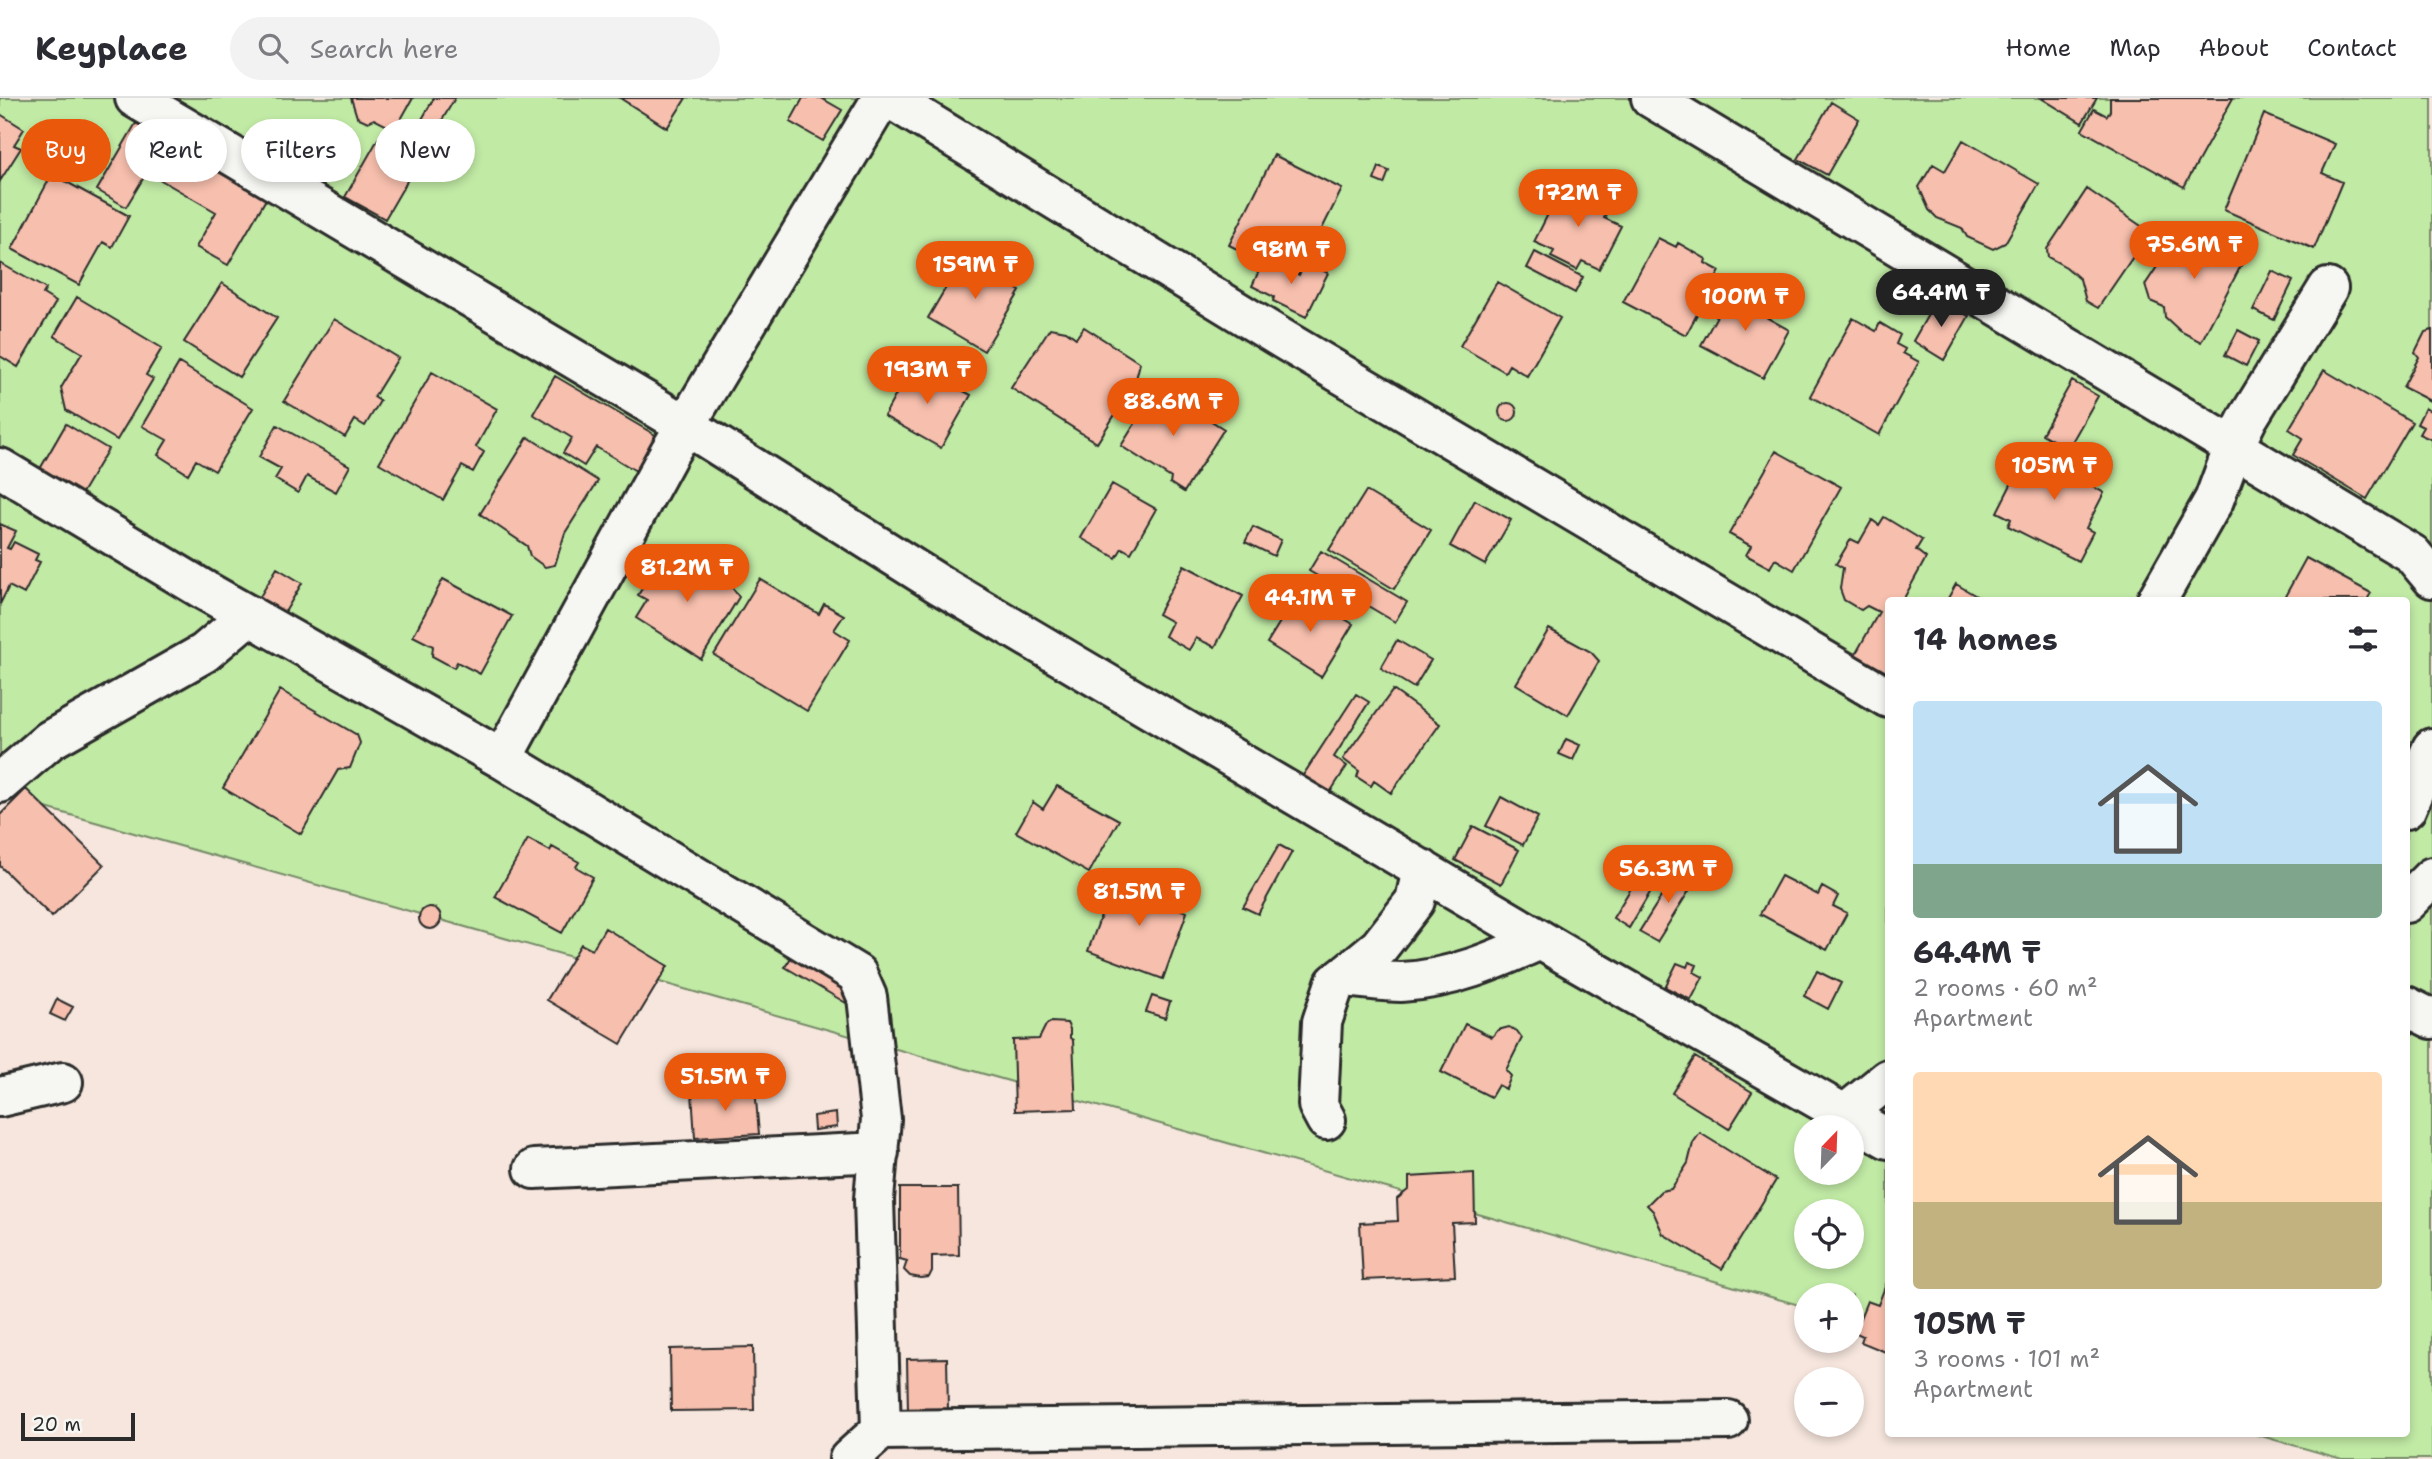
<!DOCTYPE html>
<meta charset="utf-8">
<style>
body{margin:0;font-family:"Shantell Sans",sans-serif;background:#f2f2f3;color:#2b2b33;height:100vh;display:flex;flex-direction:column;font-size:26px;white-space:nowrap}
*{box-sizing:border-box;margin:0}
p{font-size:23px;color:#7c7c81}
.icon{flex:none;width:38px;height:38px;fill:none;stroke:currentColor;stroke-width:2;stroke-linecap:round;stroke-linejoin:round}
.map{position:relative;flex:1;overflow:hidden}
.drawer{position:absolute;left:1885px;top:499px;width:525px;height:840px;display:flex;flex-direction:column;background:#fff;border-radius:7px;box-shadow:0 4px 10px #0003}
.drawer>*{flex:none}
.top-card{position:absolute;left:21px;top:21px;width:665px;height:63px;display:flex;gap:14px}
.needle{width:46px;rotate:23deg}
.controls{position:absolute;left:1794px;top:1017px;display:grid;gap:14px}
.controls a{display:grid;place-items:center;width:70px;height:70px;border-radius:50%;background:#fff;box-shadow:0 4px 10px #0003;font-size:35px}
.scale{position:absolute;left:21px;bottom:18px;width:114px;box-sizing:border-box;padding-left:7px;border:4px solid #2b2b2b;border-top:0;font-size:19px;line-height:24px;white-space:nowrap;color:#2b2b2b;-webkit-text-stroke:5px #f6f6f2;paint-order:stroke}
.price{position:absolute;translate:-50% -60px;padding:0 16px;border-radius:24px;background:#ea580c;color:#fff;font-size:23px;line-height:46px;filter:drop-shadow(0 2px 4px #0008)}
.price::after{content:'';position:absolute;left:50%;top:42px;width:21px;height:16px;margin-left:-10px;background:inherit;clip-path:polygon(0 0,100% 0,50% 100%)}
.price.selected{background:#222;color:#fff}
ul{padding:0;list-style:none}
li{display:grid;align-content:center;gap:14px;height:371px;padding:0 28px}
li span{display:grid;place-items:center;height:217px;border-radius:7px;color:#555}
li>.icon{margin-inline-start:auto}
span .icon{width:126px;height:126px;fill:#fffc;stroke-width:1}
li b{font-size:30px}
h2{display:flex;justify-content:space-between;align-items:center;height:84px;padding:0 28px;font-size:30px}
.tag{padding:0 24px;border-radius:32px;background:#fff;box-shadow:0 4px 10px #0003;font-size:24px;line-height:63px}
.tag.selected{background:#ea580c;color:#fff}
header{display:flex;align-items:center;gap:42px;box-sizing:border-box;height:98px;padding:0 35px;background:#fff;border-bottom:2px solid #e1e1e2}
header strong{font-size:33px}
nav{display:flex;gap:38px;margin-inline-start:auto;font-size:24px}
.search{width:490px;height:63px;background:#f2f2f3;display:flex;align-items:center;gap:18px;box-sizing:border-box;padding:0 24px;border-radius:38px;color:#7c7c81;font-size:26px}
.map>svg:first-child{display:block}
</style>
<header>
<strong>Keyplace</strong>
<div class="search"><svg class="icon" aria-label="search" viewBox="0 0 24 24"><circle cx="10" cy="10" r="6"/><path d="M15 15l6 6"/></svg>Search here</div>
<nav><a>Home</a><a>Map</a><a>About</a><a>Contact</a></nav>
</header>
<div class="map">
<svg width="2432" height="1361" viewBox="0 0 2432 1361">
<rect width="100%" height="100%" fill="#f6e6dd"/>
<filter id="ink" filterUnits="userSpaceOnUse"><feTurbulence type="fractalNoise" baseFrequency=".0143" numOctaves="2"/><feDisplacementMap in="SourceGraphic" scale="14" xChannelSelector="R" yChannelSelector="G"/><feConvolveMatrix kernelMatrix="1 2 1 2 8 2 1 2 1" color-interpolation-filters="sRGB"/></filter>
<g filter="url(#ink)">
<!-- green -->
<path fill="#c1eaa5" stroke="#768a68" stroke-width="2" fill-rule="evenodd" d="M0 0H2432V1361H2342L2251 1335H2406V502H1888V1232L1852 1222V1197H1806V1209L0 697ZM1806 1029H1852V1074H1806ZM1806 1113H1852V1158H1806Z"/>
<!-- building -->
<path fill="#f7bfad" stroke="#2b2b2b" stroke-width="2" d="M351 0H413L395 32 374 21 368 24 357 19Z
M434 0H455L385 121 345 99 378 41 403 55Z
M620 0H686L667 30Z
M803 0H821L842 12 823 43 790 24Z
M2041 0H2097L2082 25Z
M2110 0H2233L2184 89 2082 32 2094 11 2107 18 2110 13Z
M1831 4 1859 21 1827 77 1798 61Z
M0 16 24 31 14 47 21 50 0 83Z
M2264 16 2335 46 2322 75 2342 84 2314 151 2224 112Z
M136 25 266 101 228 167 196 149 216 114 147 74 126 109 97 92Z
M1963 42 2039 86 2005 145 1993 151 1967 139 1962 130 1937 120 1929 112 1919 89 1933 66 1945 73Z
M1274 57 1342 91 1299 177 1277 166 1275 170 1229 147Z
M1379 69 1389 73 1384 86 1374 82Z
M52 76 129 118 112 149 103 144 79 187 12 151Z
M1562 88 1580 97 1583 91 1611 105 1604 120 1621 128 1599 171 1582 163 1577 172 1551 159 1554 153 1534 144Z
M2087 91 2150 134 2098 210 2086 203 2080 181 2066 169 2048 159 2047 151Z
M2180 134 2233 145 2246 158 2201 244 2180 233 2165 219 2164 209 2150 203 2145 187Z
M1658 140 1676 149 1678 145 1706 161 1705 165 1720 173 1686 237 1623 204Z
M973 153 999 166 1004 171 998 180 1020 193 984 253 928 220 965 157Z
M1535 154 1583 179 1575 195 1527 170Z
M1263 164 1275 170 1277 166 1299 177 1305 164 1328 175 1306 219 1273 203 1274 199 1252 188Z
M0 165 46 191 43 196 56 204 18 269 0 258Z
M2272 173 2293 183 2274 222 2253 212Z
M1497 184 1560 220 1527 278 1509 267 1505 274 1460 248Z
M222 185 277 220 239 279 184 244Z
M1735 185 1764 201 1757 214 1789 232 1763 280 1701 247Z
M77 199 162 250 146 277 153 281 117 342 66 312 61 290 82 255 54 238Z
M1937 201 1969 218 1944 262 1913 243Z
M1853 220 1876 233 1880 225 1900 237 1896 246 1905 251 1903 255 1919 264 1879 337 1810 298Z
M334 221 398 260 374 299 380 303 365 328 355 322 345 339 284 303Z
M1084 229 1140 265 1135 285 1097 345 1011 290 1050 230 1066 233 1076 240Z
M2238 232 2259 243 2246 268 2225 257Z
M2432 232V304L2403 289 2419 259 2415 254 2425 234Z
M179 265 253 310 215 373 196 362 188 376 158 357 167 342 142 328Z
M913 266 971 297 941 350 884 318Z
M2324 272 2412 324 2367 401 2293 357 2303 340 2289 331Z
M432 274 497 311 476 349 484 354 473 374 462 368 443 402 379 365Z
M555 278 657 338 636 373 596 349 584 368 563 355 572 340 533 316Z
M2072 283 2098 298 2068 351 2042 336Z
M1158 289 1224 331 1184 394 1170 385 1171 380 1121 348Z
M1499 314a9 9 0 1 1 18 0a9 9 0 1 1-18 0Z
M2425 310 2432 314V342L2419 336 2423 329 2417 326Z
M66 326 108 351 82 395 40 371Z
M277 327 350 368 336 394 307 378 298 395 275 381 281 371 259 359Z
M528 339 598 383 565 435 555 467 545 469 530 458 527 448 480 416Z
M1776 353 1841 389 1794 472 1775 461 1770 470 1746 457 1751 448 1729 436Z
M2045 354 2057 356 2073 364 2077 357 2097 367 2090 382 2096 386 2094 389 2104 395 2086 430 2093 434 2078 463 2008 428 2011 421 1997 414 2027 355 2041 363Z
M1112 386 1156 411 1131 455 1122 450 1116 460 1081 440Z
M1366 393 1431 432 1394 491 1329 452Z
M1475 402 1511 422 1485 467 1450 448Z
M1884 419 1922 442 1916 452 1926 460 1903 502H1888V575L1855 557 1879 514 1867 508 1861 512 1844 502 1840 491 1843 470 1836 466 1851 441 1859 445 1872 422 1879 427Z
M0 426 16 433 7 450 10 451 14 444 38 456 35 462 40 464 24 496 9 488 0 506Z
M1253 429 1281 442 1274 458 1245 444Z
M678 453 728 484 739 499 701 561 636 520 647 502 638 497 656 469 665 474Z
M1321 453 1407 504 1395 524 1309 473Z
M2306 460 2371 495 2367 502H2283Z
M1184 467 1243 498 1215 549 1196 540 1189 552 1165 538 1172 524 1158 516Z
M277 470 302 485 281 521 255 507Z
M443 481 512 518 480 576 457 564 454 570 432 558 433 548 413 538Z
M760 481 819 516 824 506 844 517 834 532 850 542 807 613 714 557Z
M1956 486 1983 502H1947Z
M1299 493 1353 526 1321 579 1267 545Z
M1549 531 1591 554 1599 563 1568 617 1516 586Z
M1397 542 1431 562 1414 590 1381 570Z
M280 592 357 637 360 645 350 670 338 672 301 736 223 690Z
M1393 592 1440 626 1391 695 1374 683 1371 688 1357 679 1359 673 1343 661Z
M1356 596 1369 604 1334 659 1347 668 1329 696 1302 679Z
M1566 641 1580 647 1573 662 1559 656Z
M1057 688 1119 722 1089 775 1016 734 1033 704 1043 711Z
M26 691 104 767 52 819 0 768V717Z
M1501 699 1538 719 1523 747 1486 728Z
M1473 728 1519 752 1501 786 1455 762Z
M528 741 550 753 552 749 579 764 576 769 593 779 562 835 495 799Z
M1279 747 1292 754 1258 816 1243 809Z
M1648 762 1664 771 1629 830 1613 820Z
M1680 769 1697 780 1657 844 1639 834Z
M1781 778 1818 797 1822 789 1838 798 1833 808 1847 815 1827 852 1760 816Z
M1147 784 1158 785 1169 793 1164 806 1187 814 1163 881 1088 853 1113 785 1134 793 1139 786Z
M419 820a11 11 0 1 1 22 0a11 11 0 1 1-22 0Z
M605 830 668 868 621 946 547 902 581 846 592 852Z
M794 855 855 891 846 905 785 869Z
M1689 864 1697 867 1694 874 1703 879 1691 902 1665 889 1677 865 1687 869Z
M1817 873 1841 885 1828 911 1804 898Z
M1152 898 1170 904 1165 920 1146 914Z
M57 901 73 909 65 923 50 916Z
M1051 924 1067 925 1070 931V940L1073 942 1076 1011 1015 1013 1013 942 1039 941 1046 927Z
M1465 926 1492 939 1498 932 1509 929 1517 933 1522 940 1506 972 1511 978 1506 991 1498 987 1491 999 1441 974Z
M1695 959 1752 994 1729 1031 1672 995Z
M755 990 759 1036 695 1040 692 995Z
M836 1015 837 1029 814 1032 813 1018Z
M1700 1035 1776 1082 1722 1171 1663 1136 1653 1113 1647 1107 1661 1093 1671 1091 1688 1065 1693 1045Z
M1474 1075 1475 1124 1452 1125 1455 1178 1363 1182 1360 1125 1398 1123 1397 1101 1409 1091V1079Z
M900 1090H958L959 1157 932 1158V1173L929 1179 921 1180 910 1178 904 1172 907 1163 900 1161Z
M1888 1181V1255L1861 1244 1863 1238 1854 1234 1867 1203 1878 1207Z
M753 1249 754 1312 671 1313 670 1251Z
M947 1260 948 1313 908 1314 907 1261Z"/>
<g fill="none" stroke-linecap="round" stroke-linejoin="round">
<defs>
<path id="minor" d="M135 0 687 328 940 487 1566 857 1888 1041
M889 0 1284 242 1888 600
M1651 0 2412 456 2432 480
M0 370 204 492 502 661 857 876 867 899 881 1021 874 1101 881 1332 849 1361
M2157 502 2214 402 2234 348 2248 320 2328 190
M502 661 669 355 882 0
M0 685 50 642 204 555 249 517
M2406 711 2432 650
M2406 805 2432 779
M1342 879C1361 880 1382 884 1401 884 1450 882 1496 862 1540 842
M2406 908 2432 921
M0 999 63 984
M1845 1016 1888 981
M1326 1022 1318 1007 1322 924 1335 885 1379 849 1415 803 1422 771
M534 1071 879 1054
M881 1332 1728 1322"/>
</defs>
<!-- minor casing -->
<use href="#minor" stroke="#2b2b2b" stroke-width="44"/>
<!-- minor -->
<use href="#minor" stroke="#f6f6f2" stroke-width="38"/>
</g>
</g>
</svg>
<div class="controls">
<a><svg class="needle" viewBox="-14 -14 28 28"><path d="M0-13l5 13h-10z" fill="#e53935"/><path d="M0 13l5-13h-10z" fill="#7c7c81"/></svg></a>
<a><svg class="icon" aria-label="locate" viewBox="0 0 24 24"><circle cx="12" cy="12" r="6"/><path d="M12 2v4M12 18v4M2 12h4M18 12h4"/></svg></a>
<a>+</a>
<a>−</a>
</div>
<div class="scale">20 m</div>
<b class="price" style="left:1578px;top:131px">172M ₸</b>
<b class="price" style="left:2194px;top:183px">75.6M ₸</b>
<b class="price" style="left:1291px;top:188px">98M ₸</b>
<b class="price" style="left:975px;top:203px">159M ₸</b>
<b class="price selected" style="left:1941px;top:231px">64.4M ₸</b>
<b class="price" style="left:1745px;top:235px">100M ₸</b>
<b class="price" style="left:927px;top:308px">193M ₸</b>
<b class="price" style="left:1173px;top:340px">88.6M ₸</b>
<b class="price" style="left:2054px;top:404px">105M ₸</b>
<b class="price" style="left:687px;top:506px">81.2M ₸</b>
<b class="price" style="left:1310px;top:536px">44.1M ₸</b>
<b class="price" style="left:1668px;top:807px">56.3M ₸</b>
<b class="price" style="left:1139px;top:830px">81.5M ₸</b>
<b class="price" style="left:725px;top:1015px">51.5M ₸</b>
<div class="top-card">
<a class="tag selected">Buy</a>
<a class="tag">Rent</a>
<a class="tag">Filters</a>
<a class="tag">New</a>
</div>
<section class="drawer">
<h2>14 homes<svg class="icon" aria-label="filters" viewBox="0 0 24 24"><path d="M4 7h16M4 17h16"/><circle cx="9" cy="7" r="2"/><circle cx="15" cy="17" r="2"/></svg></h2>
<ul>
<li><span style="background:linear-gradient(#bfe0f5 75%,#7fa58c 0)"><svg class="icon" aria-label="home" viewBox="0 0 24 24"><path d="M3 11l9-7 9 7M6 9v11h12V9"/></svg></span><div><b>64.4M ₸</b><p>2 rooms · 60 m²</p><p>Apartment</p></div></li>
<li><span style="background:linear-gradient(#ffd9b3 60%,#c2b280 0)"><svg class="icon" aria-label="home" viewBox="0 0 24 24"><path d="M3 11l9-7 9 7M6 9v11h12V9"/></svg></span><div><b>105M ₸</b><p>3 rooms · 101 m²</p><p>Apartment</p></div></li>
</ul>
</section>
</div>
